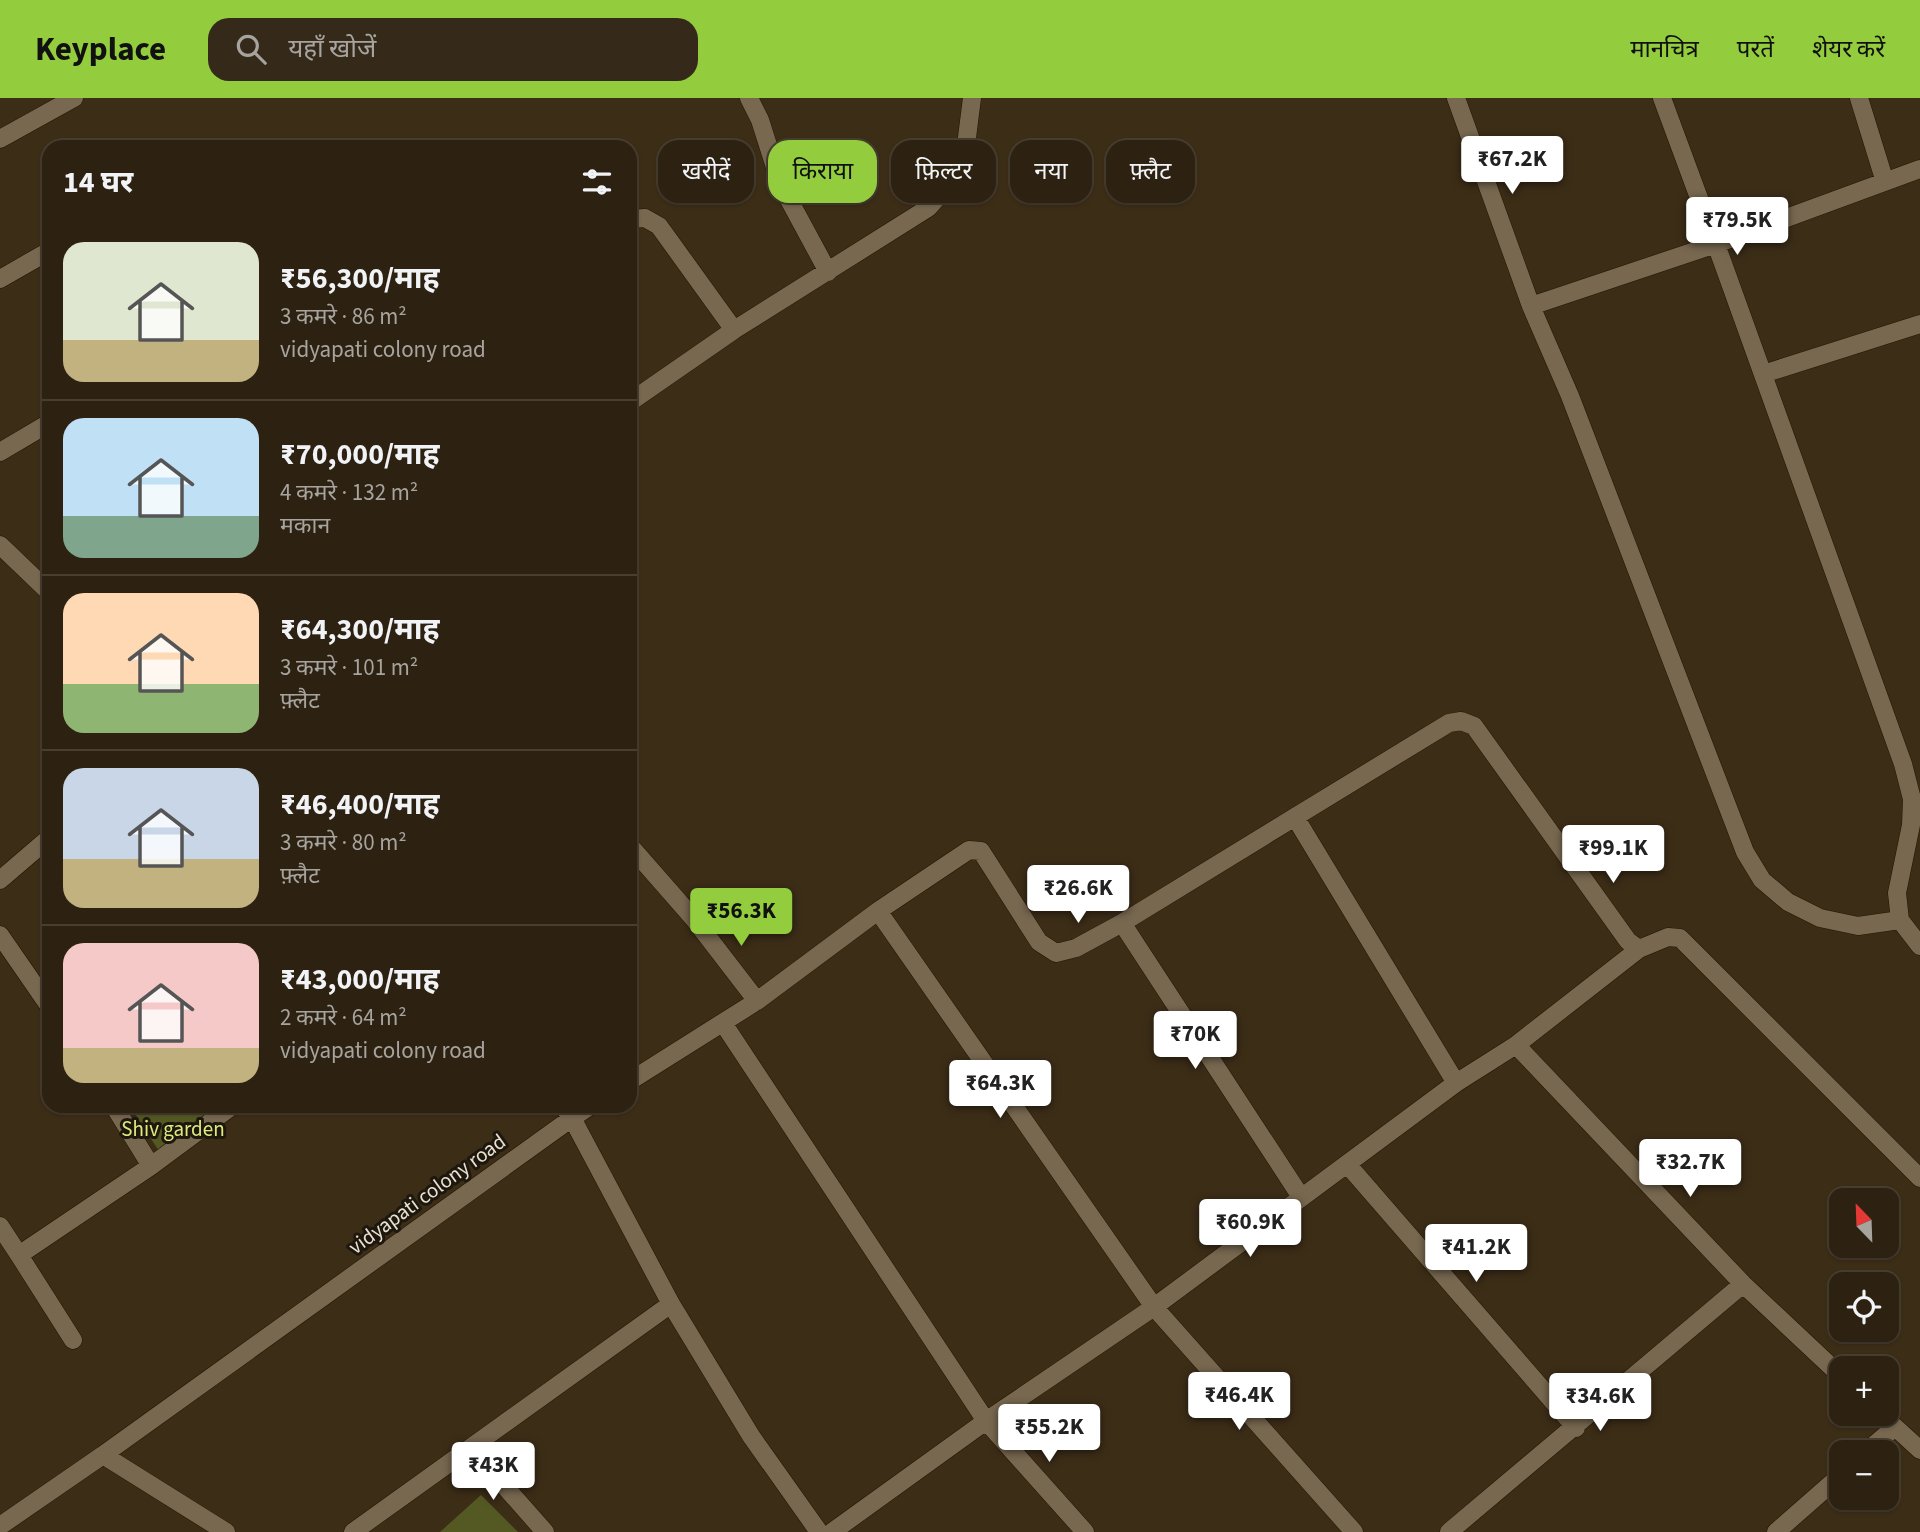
<!DOCTYPE html>
<html lang="hi">
<meta charset="utf-8">
<style>
body{margin:0;font-family:"Source Sans 3","Noto Sans Devanagari",sans-serif;background:#352a1a;color:#f1f3f6;height:100vh;display:flex;flex-direction:column;font-size:26px;white-space:nowrap}
*{box-sizing:border-box;margin:0}
p{font-size:23px;color:#a7a49f}
.icon{flex:none;width:38px;height:38px;fill:none;stroke:currentColor;stroke-width:2;stroke-linecap:round;stroke-linejoin:round}
.map{position:relative;flex:1;overflow:hidden}
.drawer{position:absolute;left:42px;top:42px;width:595px;height:973px;display:flex;flex-direction:column;background:#2d2211;border-radius:21px;box-shadow:0 2px 5px #0004,0 0 0 2px #483f31}
.drawer>*{flex:none}
.guide{position:absolute;left:658px;top:42px;width:665px;height:63px;display:flex;gap:14px}
.needle{width:46px;rotate:337deg}
.fabs{position:absolute;left:1829px;top:1090px;display:grid;gap:14px}
.fabs a{display:grid;place-items:center;width:70px;height:70px;border-radius:14px;background:#2d2211;box-shadow:0 2px 5px #0004,0 0 0 2px #483f31;font-size:35px}
.price{position:absolute;translate:-50% -60px;padding:0 16px;border-radius:7px;background:#fff;color:#222;font-size:23px;line-height:46px;filter:drop-shadow(0 2px 4px #0008)}
.price::after{content:'';position:absolute;left:50%;top:42px;width:21px;height:16px;margin-left:-10px;background:inherit;clip-path:polygon(0 0,100% 0,50% 100%)}
.price.current{background:#93cd3e;color:#111}
ul{padding:0;list-style:none}
li{display:flex;align-items:center;gap:21px;height:175px;padding:0 21px}
li+li{border-top:2px solid #483f31}
li span{display:grid;place-items:center;flex:none;width:196px;height:140px;border-radius:21px;color:#555}
li>.icon{margin-inline-start:auto}
span .icon{width:84px;height:84px;fill:#fffc;stroke-width:1}
li b{font-size:30px}
h2{display:flex;justify-content:space-between;align-items:center;height:84px;padding:0 21px;font-size:30px}
.pill{padding:0 24px;border-radius:21px;background:#2d2211;box-shadow:0 2px 5px #0004,0 0 0 2px #483f31;font-size:24px;line-height:63px}
.pill.current{background:#93cd3e;color:#111}
header{display:flex;align-items:center;gap:42px;box-sizing:border-box;height:98px;padding:0 35px;background:#93cd3e;color:#111}
header strong{font-size:33px}
nav{display:flex;gap:38px;margin-inline-start:auto;font-size:24px}
.search{width:490px;height:63px;background:#352a1a;display:flex;align-items:center;gap:18px;box-sizing:border-box;padding:0 24px;border-radius:21px;color:#a7a49f;font-size:26px}
.map>svg:first-child{display:block}
</style>
<header>
<strong>Keyplace</strong>
<div class="search"><svg class="icon" aria-label="search" viewBox="0 0 24 24"><circle cx="10" cy="10" r="6"/><path d="M15 15l6 6"/></svg>यहाँ खोजें</div>
<nav><a>मानचित्र</a><a>परतें</a><a>शेयर करें</a></nav>
</header>
<div class="map">
<svg width="1920" height="1434" viewBox="0 0 1920 1434">
<rect width="100%" height="100%" fill="#3c2d17"/>
<!-- green -->
<path fill="#545923" d="M130 1008H247L166 1064Z
M481 1397 518 1434H440Z"/>
<g fill="none" stroke-linecap="round" stroke-linejoin="round">
<defs>
<path id="minor" d="M749 0 760 22 780 85 828 174
M1456 0 1531 208
M1662 0 1716 146 1920 71
M1859 0 1885 84
M0 41 74 0
M630 121 645 120 659 128 734 232
M0 181 49 153
M1763 276 1920 226
M630 304 734 232 928 110 963 71 972 0
M0 354 49 325
M0 447 49 494
M1295 719 1449 625 1461 623 1474 628 1628 843 1639 851 1668 839 1680 840 1920 1080
M630 748 694 821 757 903
M0 782 49 740
M878 813 1154 1209 1354 1434
M1900 822 1858 828 1820 820 1788 804 1762 782 1745 754 1570 298 1531 208 1716 146 1903 666 1912 701 1911 727 1897 795 1900 822 1920 848
M1122 825 1301 1099
M0 837 49 908
M723 925 986 1323 1085 1434
M1516 947 1743 1186 1841 1278
M630 983 757 903 878 813 969 752 981 753 1039 844 1056 855 1076 850 1122 825 1295 719 1456 985
M114 1008 151 1068
M563 1008 572 1020 590 1008
M1347 1066 1576 1330
M0 1128 19 1157 151 1068 232 1008
M19 1157 73 1242
M1881 1316 1895 1329
M471 1350 545 1434
M1866 1354 1895 1329 1920 1352
M0 1428 103 1357
M226 1434 103 1357 572 1020 671 1206 751 1338 819 1434
M353 1434 671 1206
M832 1434 986 1323 1154 1209 1456 985 1516 947 1639 851
M1449 1434 1743 1186
M1776 1434 1841 1377"/>
</defs>
<!-- minor casing -->
<use href="#minor" stroke="#221501" stroke-width="19"/>
<!-- minor -->
<use href="#minor" stroke="#786850" stroke-width="18"/>
</g>
<g text-anchor="middle" dominant-baseline="central" stroke-width="6" stroke-linejoin="round" paint-order="stroke">
<!-- park labels -->
<g font-size="21" fill="#dee97e" stroke="#1d170d">
<text x="173" y="1031">Shiv garden</text>
</g>
<!-- street labels -->
<g font-size="21" fill="#eae1d3" stroke="#1d170d">
<text transform="translate(427 1096) rotate(-36)">vidyapati colony road</text>
</g>
</g>
</svg>
<div class="fabs">
<a><svg class="needle" viewBox="-14 -14 28 28"><path d="M0-13l5 13h-10z" fill="#e53935"/><path d="M0 13l5-13h-10z" fill="#a7a49f"/></svg></a>
<a><svg class="icon" aria-label="locate" viewBox="0 0 24 24"><circle cx="12" cy="12" r="6"/><path d="M12 2v4M12 18v4M2 12h4M18 12h4"/></svg></a>
<a>+</a>
<a>−</a>
</div>
<b class="price" style="left:1512px;top:98px">₹67.2K</b>
<b class="price" style="left:1737px;top:159px">₹79.5K</b>
<b class="price" style="left:1613px;top:787px">₹99.1K</b>
<b class="price" style="left:1078px;top:827px">₹26.6K</b>
<b class="price current" style="left:741px;top:850px">₹56.3K</b>
<b class="price" style="left:1195px;top:973px">₹70K</b>
<b class="price" style="left:1000px;top:1022px">₹64.3K</b>
<b class="price" style="left:1690px;top:1101px">₹32.7K</b>
<b class="price" style="left:1250px;top:1161px">₹60.9K</b>
<b class="price" style="left:1476px;top:1186px">₹41.2K</b>
<b class="price" style="left:1239px;top:1334px">₹46.4K</b>
<b class="price" style="left:1600px;top:1335px">₹34.6K</b>
<b class="price" style="left:1049px;top:1366px">₹55.2K</b>
<b class="price" style="left:493px;top:1404px">₹43K</b>
<div class="guide">
<a class="pill">खरीदें</a>
<a class="pill current">किराया</a>
<a class="pill">फ़िल्टर</a>
<a class="pill">नया</a>
<a class="pill">फ़्लैट</a>
</div>
<section class="drawer">
<h2>14 घर<svg class="icon" aria-label="filters" viewBox="0 0 24 24"><path d="M4 7h16M4 17h16"/><circle cx="9" cy="7" r="2"/><circle cx="15" cy="17" r="2"/></svg></h2>
<ul>
<li><span style="background:linear-gradient(#dfe7d0 70%,#c2b280 0)"><svg class="icon" aria-label="home" viewBox="0 0 24 24"><path d="M3 11l9-7 9 7M6 9v11h12V9"/></svg></span><div><b>₹56,300/माह</b><p>3 कमरे · 86 m²</p><p>vidyapati colony road</p></div></li>
<li><span style="background:linear-gradient(#bfe0f5 70%,#7fa58c 0)"><svg class="icon" aria-label="home" viewBox="0 0 24 24"><path d="M3 11l9-7 9 7M6 9v11h12V9"/></svg></span><div><b>₹70,000/माह</b><p>4 कमरे · 132 m²</p><p>मकान</p></div></li>
<li><span style="background:linear-gradient(#ffd9b3 65%,#8fb573 0)"><svg class="icon" aria-label="home" viewBox="0 0 24 24"><path d="M3 11l9-7 9 7M6 9v11h12V9"/></svg></span><div><b>₹64,300/माह</b><p>3 कमरे · 101 m²</p><p>फ़्लैट</p></div></li>
<li><span style="background:linear-gradient(#c9d6e8 65%,#c2b280 0)"><svg class="icon" aria-label="home" viewBox="0 0 24 24"><path d="M3 11l9-7 9 7M6 9v11h12V9"/></svg></span><div><b>₹46,400/माह</b><p>3 कमरे · 80 m²</p><p>फ़्लैट</p></div></li>
<li><span style="background:linear-gradient(#f6c9c9 75%,#c2b280 0)"><svg class="icon" aria-label="home" viewBox="0 0 24 24"><path d="M3 11l9-7 9 7M6 9v11h12V9"/></svg></span><div><b>₹43,000/माह</b><p>2 कमरे · 64 m²</p><p>vidyapati colony road</p></div></li>
</ul>
</section>
</div>
